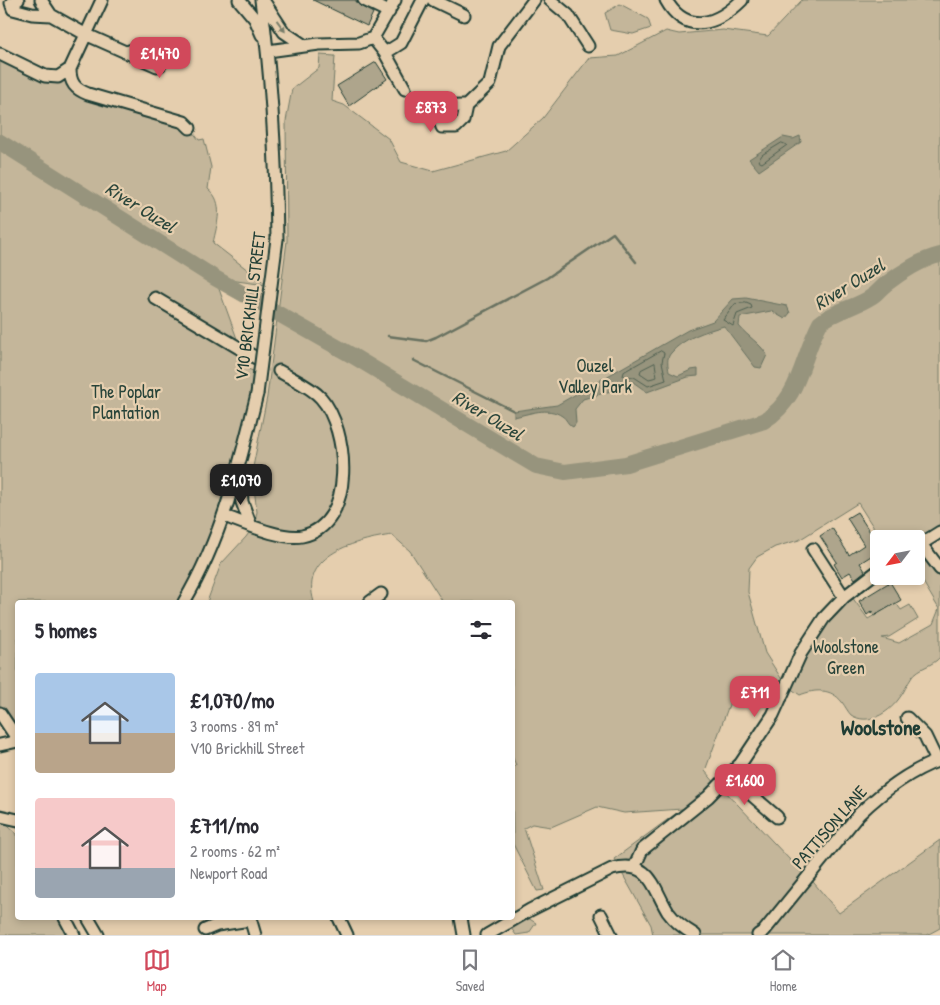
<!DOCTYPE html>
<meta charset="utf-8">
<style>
body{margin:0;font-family:"Patrick Hand",sans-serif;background:#f2f2f3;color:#2b2b33;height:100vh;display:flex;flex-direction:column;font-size:19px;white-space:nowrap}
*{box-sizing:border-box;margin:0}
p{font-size:16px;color:#7c7c81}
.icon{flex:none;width:28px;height:28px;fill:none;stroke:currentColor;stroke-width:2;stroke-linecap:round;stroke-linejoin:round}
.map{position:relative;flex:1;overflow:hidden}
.side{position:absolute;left:15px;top:600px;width:500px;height:320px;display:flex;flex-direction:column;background:#fff;border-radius:5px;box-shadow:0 2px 8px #0003}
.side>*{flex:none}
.needle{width:32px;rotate:238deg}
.controls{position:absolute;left:870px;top:530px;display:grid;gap:10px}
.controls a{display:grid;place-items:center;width:55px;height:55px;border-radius:5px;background:#fff;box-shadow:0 2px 8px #0003;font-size:25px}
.price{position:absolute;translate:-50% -42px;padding:0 11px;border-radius:10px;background:#d1495b;color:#fff;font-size:16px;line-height:32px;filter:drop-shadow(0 1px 2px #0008)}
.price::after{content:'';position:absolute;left:50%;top:30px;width:15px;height:11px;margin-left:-8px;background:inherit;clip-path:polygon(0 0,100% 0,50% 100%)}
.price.selected{background:#222;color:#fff}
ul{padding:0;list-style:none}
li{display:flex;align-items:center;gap:15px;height:125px;padding:0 20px}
li span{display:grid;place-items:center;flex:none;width:140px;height:100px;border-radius:5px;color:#555}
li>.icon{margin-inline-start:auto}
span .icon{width:60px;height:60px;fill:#fffc;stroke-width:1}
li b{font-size:21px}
h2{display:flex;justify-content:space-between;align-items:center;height:60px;padding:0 20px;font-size:21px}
.dock{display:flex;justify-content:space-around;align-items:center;height:70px;border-top:1px solid #e1e1e2;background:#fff;font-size:14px;color:#7c7c81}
.dock a{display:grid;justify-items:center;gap:2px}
.dock .selected{color:#d1495b}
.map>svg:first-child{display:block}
</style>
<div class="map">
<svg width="940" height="935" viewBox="0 0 940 935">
<rect width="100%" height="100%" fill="#e5ceae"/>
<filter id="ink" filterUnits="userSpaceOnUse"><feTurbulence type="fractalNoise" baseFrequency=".02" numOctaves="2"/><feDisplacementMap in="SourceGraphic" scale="10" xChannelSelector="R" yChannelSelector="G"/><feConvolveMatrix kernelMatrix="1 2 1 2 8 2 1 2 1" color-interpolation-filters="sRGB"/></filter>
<g filter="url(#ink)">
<!-- green -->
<path fill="#c4b69a" stroke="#727a67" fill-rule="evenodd" d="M802 0H940V532L921 544 940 569V657C933 666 919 667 912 677 907 684 904 693 898 700 888 713 868 726 851 715 848 712 845 706 842 702 831 688 815 689 800 695L787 686 738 680 705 771 716 784 687 807 723 789 807 878 809 877 839 913 940 840V928L927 935H653L651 925 614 859 682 809 624 813 597 807 551 827 532 824 524 828 544 890 537 891 513 844 512 769 516 765 512 756V602H443L410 551 392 535C357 540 299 554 314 602H207L221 564 246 537 253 527 257 512 252 472 267 397 287 241 286 121 292 89 319 68 320 55 335 56 332 101 344 105 389 139 401 162 433 171 506 151 543 118 589 58 618 56 666 31 679 34 723 30 768 36ZM858 503 881 539H916V570L939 609 933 624 899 643 882 638 889 637 918 619 910 605 901 610 896 603 868 619 849 593 801 653 786 686 765 653 748 592 749 568 757 557 775 547 799 540Z
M620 4 648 19 651 28 633 34 610 30 605 13Z
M0 54 45 76 64 74 74 85 190 128 199 140 204 139 211 167 208 189C225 202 217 224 213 243L262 281 273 286 215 278 248 369 253 371C251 381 258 388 256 397 246 468 211 536 184 602H18L17 740 0 713Z
M0 816 6 819 9 827 17 834 18 918H65L74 935H0Z
M528 918 536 923 529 933 516 935 511 928 516 923Z"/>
<!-- water -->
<path fill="#97947d" stroke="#677160" d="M800 136 801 142 759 171 749 159 783 137 793 139Z
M746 298 787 306 790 313 785 319 771 311 740 317 739 326C748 337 760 343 767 355L761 368 755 367 724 326C706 331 683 338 671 353 666 358 668 365 669 372L678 376 691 370 698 369V376L688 377 647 392 633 382H624L611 391 583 399 575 409 576 423 573 427C567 424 567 419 562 416 548 406 529 414 514 417V411L557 405 688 330 713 321 733 299Z"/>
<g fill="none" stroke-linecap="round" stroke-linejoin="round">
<!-- shore -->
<path stroke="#4f6051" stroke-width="1" d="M782 143 787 145 762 163 758 161 762 155Z
M746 303 751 305 752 308 737 314 733 326 723 320 735 304Z
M661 351 664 353 662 362 666 380 648 386 634 377 623 376 624 372Z
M655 363 657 377 649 379 640 373 641 370Z"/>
<!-- stream -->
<path stroke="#677160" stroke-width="2.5" d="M388 336 426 341 436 337 547 278 613 233 636 262
M413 360 514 411"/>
<!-- river -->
<path stroke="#97947d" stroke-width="16" d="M0 142 215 278 353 356 536 466 565 472 626 464 764 421C801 398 801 358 820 323 835 310 855 308 871 297 877 294 880 288 886 284 900 273 922 259 940 255"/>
</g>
<!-- building -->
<path fill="#aea58c" stroke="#1f3d34" d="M313 0H355L360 6 373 13 367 26Z
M376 62 387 79 349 106 337 86Z
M857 512 879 546V551L860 563 865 571 855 579 850 572 842 577 834 564 837 562 820 536 832 528 849 555 864 545 847 518Z
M890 582 901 600 874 616 872 611 867 615 859 601Z"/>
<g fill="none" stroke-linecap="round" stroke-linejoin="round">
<!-- minor-tunnel -->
<path stroke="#bdb196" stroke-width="11" stroke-dasharray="11 5.5" stroke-linecap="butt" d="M256 358 279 371"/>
<defs>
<path id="minor" d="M18 0 11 3 13 9 32 14 51 15
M41 0 51 15 85 34 157 66 160 65V51L141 48 129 51
M102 0 70 69C70 83 75 89 88 94L184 122 190 128
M239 0 255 19 262 35
M261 0C272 80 276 158 277 239
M263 0 284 32 305 46
M364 0 389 12
M433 0 464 15
M550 0 568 15 588 46
M666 0C686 36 718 24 742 0
M373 38 385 53 405 89
M268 51 319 44 359 43 373 38 395 0
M385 53 401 43 423 0
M0 54 45 76 58 77 70 69
M466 106C455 106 444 105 438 116L442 127H456L463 120 466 106 490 83 499 46 534 0
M155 298 256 358
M240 473 242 502 251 526
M224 516C244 523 281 540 302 536 357 525 349 429 321 398 310 386 292 379 279 371
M921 544 940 569
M916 547 940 532
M813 549 844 597
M184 602C222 538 239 467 257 394
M370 602 381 594
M756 697 781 698
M0 713 18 740
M907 718 925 736 937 761
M0 745 18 741
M730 776 777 817
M0 816 18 820
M634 868 642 850 708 797 741 763 773 715 801 653 824 618 844 597 879 570
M601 915 611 935
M65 918 74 935
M88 918 98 935
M250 918 255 935
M339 918 347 935
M461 918 464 935
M205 930 217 925 250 920
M487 935 530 910 612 869C651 859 653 888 668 912 675 922 685 929 695 935
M758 935 764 931 859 814C883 791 909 771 940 760"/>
</defs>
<!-- minor casing -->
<use href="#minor" stroke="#1f3d34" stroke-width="15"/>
<!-- minor -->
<use href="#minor" stroke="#e5ceae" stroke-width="11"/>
<defs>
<path id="minor-bridge" d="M257 394 277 239"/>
</defs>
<!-- minor-bridge casing -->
<use href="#minor-bridge" stroke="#1f3d34" stroke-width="15" stroke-linecap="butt"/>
<!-- minor-bridge -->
<use href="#minor-bridge" stroke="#e5ceae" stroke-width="11"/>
</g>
<!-- one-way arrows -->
<defs><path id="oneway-solid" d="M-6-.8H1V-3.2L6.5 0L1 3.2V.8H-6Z" transform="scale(1.25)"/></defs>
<use fill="#787e6b" href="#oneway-solid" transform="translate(281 26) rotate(54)"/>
</g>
<g text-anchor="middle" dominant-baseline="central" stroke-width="4.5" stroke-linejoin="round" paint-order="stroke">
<!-- street labels -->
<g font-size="18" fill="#1f3d34" stroke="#e5ceae">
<text transform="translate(250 306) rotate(-83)">V10 BRICKHILL STREET</text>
<text transform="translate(829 827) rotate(-49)">PATTISON LANE</text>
</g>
<!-- park labels -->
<g font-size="18" fill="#274339" stroke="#e5ceae">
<text x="595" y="365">Ouzel<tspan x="595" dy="21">Valley Park</tspan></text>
<text x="126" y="391">The Poplar<tspan x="126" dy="21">Plantation</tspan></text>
<text x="846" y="646">Woolstone<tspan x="846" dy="21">Green</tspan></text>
</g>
<!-- water labels -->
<g font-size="19" font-style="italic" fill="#2b463b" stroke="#e5ceae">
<text transform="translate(141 207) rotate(32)">River Ouzel</text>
<text transform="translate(849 284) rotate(-32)">River Ouzel</text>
<text transform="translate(488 415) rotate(31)">River Ouzel</text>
</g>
<!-- district labels -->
<g font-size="22" font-weight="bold" fill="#1f3d34" stroke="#e5ceae">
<text x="881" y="727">Woolstone</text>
</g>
</g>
</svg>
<div class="controls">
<a><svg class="needle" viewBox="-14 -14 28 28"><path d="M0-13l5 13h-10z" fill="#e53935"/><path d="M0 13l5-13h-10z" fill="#7c7c81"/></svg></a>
</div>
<b class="price" style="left:160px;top:79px">£1,470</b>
<b class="price" style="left:431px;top:133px">£873</b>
<b class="price selected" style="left:241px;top:506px">£1,070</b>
<b class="price" style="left:755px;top:718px">£711</b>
<b class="price" style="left:745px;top:806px">£1,600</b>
<section class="side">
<h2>5 homes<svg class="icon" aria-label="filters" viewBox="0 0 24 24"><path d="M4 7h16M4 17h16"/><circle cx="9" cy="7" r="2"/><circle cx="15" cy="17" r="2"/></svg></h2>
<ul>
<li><span style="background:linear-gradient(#a9c7e8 60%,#b9a48a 0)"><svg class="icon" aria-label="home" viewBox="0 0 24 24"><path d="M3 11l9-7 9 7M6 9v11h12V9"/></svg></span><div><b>£1,070/mo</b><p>3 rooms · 89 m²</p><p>V10 Brickhill Street</p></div></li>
<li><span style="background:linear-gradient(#f6c9c9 70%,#9aa5b1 0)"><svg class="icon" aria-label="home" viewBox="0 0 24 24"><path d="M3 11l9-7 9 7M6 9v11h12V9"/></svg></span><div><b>£711/mo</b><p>2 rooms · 62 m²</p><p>Newport Road</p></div></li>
</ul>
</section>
</div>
<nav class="dock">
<a class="selected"><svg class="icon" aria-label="map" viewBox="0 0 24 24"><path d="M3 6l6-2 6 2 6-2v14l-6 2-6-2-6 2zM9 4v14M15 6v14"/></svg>Map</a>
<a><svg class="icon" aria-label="saved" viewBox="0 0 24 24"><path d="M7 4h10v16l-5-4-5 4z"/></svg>Saved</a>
<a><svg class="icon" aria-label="home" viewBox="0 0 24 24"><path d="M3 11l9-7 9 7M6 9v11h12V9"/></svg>Home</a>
</nav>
